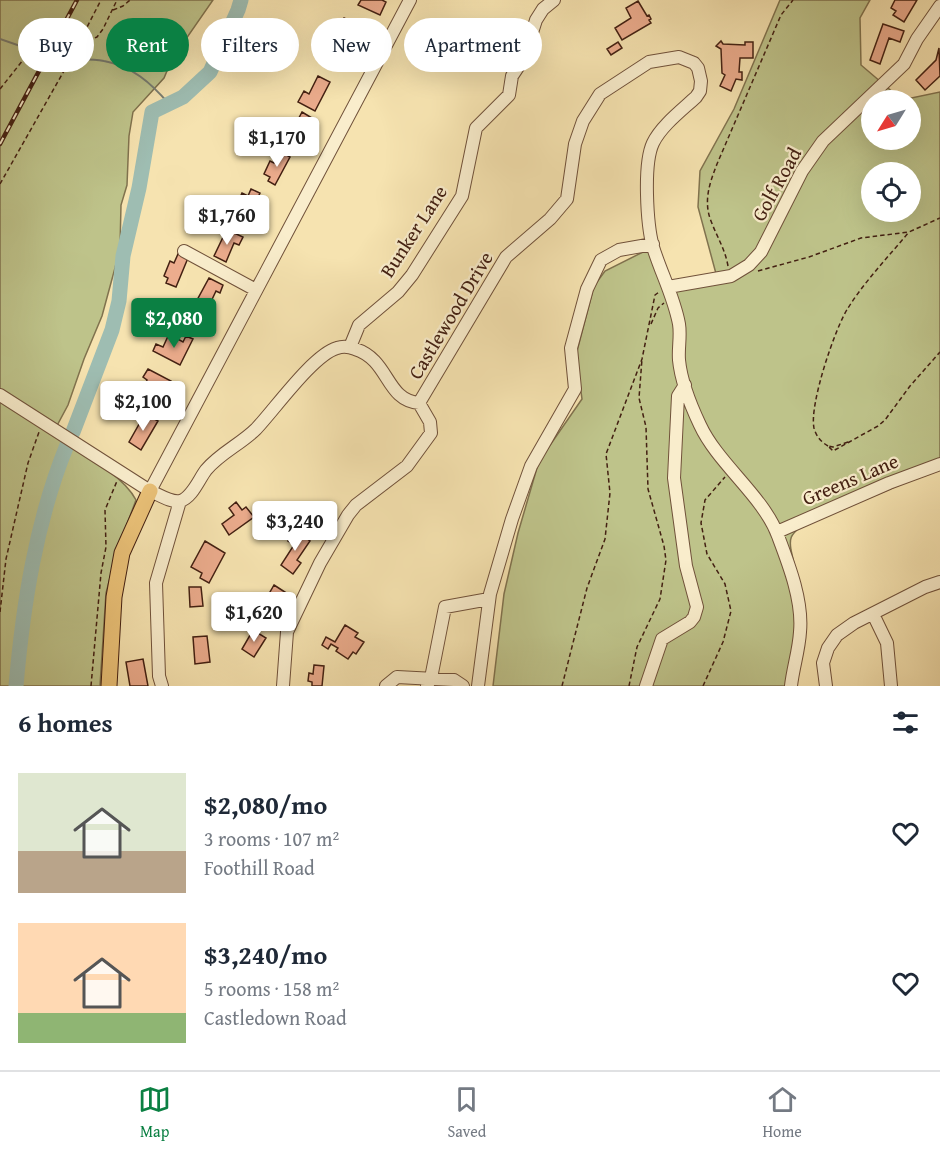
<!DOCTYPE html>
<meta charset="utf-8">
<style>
body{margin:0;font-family:"Gentium Book Plus",serif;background:#f2f2f3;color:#1f2937;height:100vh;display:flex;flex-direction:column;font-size:22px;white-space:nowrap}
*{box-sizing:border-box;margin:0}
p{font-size:20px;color:#747a83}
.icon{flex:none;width:33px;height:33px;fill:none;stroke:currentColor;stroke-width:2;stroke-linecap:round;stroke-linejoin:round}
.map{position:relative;height:686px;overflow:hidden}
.details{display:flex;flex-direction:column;background:#fff;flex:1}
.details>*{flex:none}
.banner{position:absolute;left:18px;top:18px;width:600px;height:54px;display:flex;gap:12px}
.needle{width:39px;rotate:233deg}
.tools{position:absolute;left:861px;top:90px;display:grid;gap:12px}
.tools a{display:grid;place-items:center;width:60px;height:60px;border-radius:50%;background:#fff;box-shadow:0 6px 24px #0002;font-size:30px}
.price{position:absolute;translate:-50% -51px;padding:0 14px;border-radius:6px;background:#fff;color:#222;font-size:20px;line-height:39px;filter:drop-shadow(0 2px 3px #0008)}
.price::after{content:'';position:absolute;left:50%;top:36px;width:18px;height:14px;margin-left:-9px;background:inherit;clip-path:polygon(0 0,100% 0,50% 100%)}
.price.active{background:#0b8043;color:#fff}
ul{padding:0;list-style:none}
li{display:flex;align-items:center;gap:18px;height:150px;padding:0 18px}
li span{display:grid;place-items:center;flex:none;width:168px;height:120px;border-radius:0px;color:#555}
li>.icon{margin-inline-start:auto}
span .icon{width:72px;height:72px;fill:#fffc;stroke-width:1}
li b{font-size:26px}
h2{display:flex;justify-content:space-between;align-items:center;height:72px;padding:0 18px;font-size:26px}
.tag{padding:0 21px;border-radius:27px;background:#fff;box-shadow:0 6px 24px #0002;font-size:21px;line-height:54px}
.tag.active{background:#0b8043;color:#fff}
.tab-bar{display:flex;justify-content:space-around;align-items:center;height:84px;border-top:2px solid #e0e1e3;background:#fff;font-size:16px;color:#747a83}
.tab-bar a{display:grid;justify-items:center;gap:3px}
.tab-bar .active{color:#0b8043}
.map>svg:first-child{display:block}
</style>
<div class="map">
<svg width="940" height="686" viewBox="0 0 940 686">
<rect width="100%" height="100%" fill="#f6e3b0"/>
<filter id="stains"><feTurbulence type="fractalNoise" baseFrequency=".00333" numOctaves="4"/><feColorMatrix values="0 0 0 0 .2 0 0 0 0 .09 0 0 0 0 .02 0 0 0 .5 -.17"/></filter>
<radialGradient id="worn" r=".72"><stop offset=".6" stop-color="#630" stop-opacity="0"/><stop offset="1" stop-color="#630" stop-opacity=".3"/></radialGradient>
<!-- green -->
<path fill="#bec38a" stroke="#80724e" stroke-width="1.5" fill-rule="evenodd" d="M0 0H213L172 59 164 78 133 112 129 136 127 185 121 205 120 247 115 268 102 316 84 359 68 405 52 435C77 451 123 474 136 500L117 551 106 593 100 686H0Z
M780 0H870L860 18 861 65 902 100 940 92V468L800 527C791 535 789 538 791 550L806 618 795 686H493L504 594 518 533 539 461 582 399 576 355 594 286 605 271 651 248 665 293 718 281 698 207 700 171 734 109ZM872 100H910V140H872ZM872 172H910V212H872Z"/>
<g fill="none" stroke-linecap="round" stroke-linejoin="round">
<!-- stream -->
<path stroke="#7a7e72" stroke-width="2" d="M0 39 26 48
M34 51C43 54 52 58 61 59 75 60 90 58 104 61 132 66 151 83 169 104"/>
<!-- river -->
<path stroke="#9ebdb2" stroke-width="15" d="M73 432 112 330 119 301 123 256 139 188 152 112 183 97 210 72 238 10 241 0
M16 686C23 605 36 521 67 445"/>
</g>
<!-- building -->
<path fill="#ecac8d" stroke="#432012" stroke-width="1.5" d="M361 0H382L386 2 380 15 358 5Z
M895 0H917L904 22 893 15 896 11 891 8Z
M638 1 647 16 649 15 651 19 649 20 651 23 622 40 615 28 631 18 626 8Z
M344 18 359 25 356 31 351 28 347 34 338 29Z
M883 24 904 31 900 42 889 38 880 64 870 60Z
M333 33 353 45 347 55 342 52 338 59 343 62 339 69 321 59 330 42 328 41Z
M721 41 723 44 745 45V42H753V58H740L739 72H742V80L736 79 731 91 720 86 725 75 722 73 721 49 716 46Z
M618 42 622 48 611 55 607 49Z
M939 48 940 76 925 90 916 80 936 60Z
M318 76 330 82 315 111 298 102 304 91 309 94Z
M302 112 312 118 298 144 292 141 294 137 290 135Z
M280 151 290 157 275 185 268 181 270 177 264 174 270 161 274 163Z
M251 189 260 193 247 220 238 216 240 211 235 209 242 193 248 196Z
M232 232 243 237 239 245 234 243 226 262 214 256 225 233 230 236Z
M178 254 188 258 176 287 166 283 168 278 164 276 170 261 174 263Z
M209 278 223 285 220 293 216 291 208 308 196 302Z
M169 334 183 342 186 336 193 339 180 365 153 351 156 344 163 347Z
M148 369 171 381 158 406 148 400 151 394 142 390 147 380 143 377Z
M149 416 158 421 141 450 129 442 142 419 146 421Z
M236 502 242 510 246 507 254 517 229 535 222 524 234 515 229 508Z
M295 530 310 541 297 560 301 563 293 574 281 565 294 545 288 541Z
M205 541 225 553 209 583 200 578 202 573 191 567Z
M274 585 288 594 280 607 266 599Z
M189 587H201L203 606 190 607Z
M345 625 358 633 355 637 364 642 356 654 353 652 348 659 336 651 338 648 331 644 328 649 322 645 326 637 335 642Z
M253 630 266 638 254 657 242 649Z
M207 636 210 662 195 664 193 637Z
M143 659 148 686H130L126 662Z
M314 665 324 666 322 686H312V682L308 681 309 673 313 674Z"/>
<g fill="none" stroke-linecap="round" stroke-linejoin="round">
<defs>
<path id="minor" d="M28 52 29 45
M184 251 256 290
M668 287 731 276 749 265 761 252 802 171 823 141 904 64 917 39 940 6
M350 347 359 325 398 292 412 275 462 196 476 128 509 95 512 76 524 58 536 20 543 9 554 0
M0 395 150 491C158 494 171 503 180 501 192 498 199 479 206 470 220 453 241 444 256 429 275 409 313 355 337 348 343 346 350 347 355 349 390 360 385 400 419 403L506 257 550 219 567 199 575 144 583 121 600 94 649 62 679 57 694 63 698 68 701 81 700 91 696 97C682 110 661 126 653 143 643 164 647 225 653 247 661 273 674 297 679 324 681 336 678 348 679 360 681 381 691 406 700 425 718 464 764 497 778 536 789 565 803 601 800 632 799 650 793 668 791 686
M150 491 410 0
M777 532 889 483 940 464
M873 614 887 643 891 686
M162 686 159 676 156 583 180 501
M283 686 287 632 320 563 348 515 356 505 407 466 431 433 430 422 419 403
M386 686 397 677 454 680 463 686
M427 686 431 678 445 607 489 599
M478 686 490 594 512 519 531 466 575 389 571 348 587 289 601 260 619 250 653 244
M646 686 662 639 690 622 694 617 697 607 686 566 674 478 678 396 685 385
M826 686 823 663 828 648 837 635 854 623 925 587 940 582"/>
<path id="major" d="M109 686 114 597 122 553 150 491"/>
</defs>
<!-- minor casing -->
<use href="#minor" stroke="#70513a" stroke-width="14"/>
<!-- major casing -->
<use href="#major" stroke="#432012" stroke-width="17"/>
<!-- path -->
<path stroke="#432012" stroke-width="1.5" stroke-dasharray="4.5 3" stroke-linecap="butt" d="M113 10 123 6 130 0
M40 46 57 54 97 37 103 29 117 0
M0 89 23 60
M0 184 69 62 101 0
M728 266C725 249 717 237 711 221 703 201 710 182 717 164L781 15 793 0
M758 271 809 257 861 238 909 232 940 218
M651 324 658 308 664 303
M848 442 833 447 828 446 833 451 878 426 885 420 910 386 940 352
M828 446C821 442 816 436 814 428 809 405 835 328 848 308 865 281 889 256 909 232
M0 612 6 559 28 463 39 432
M91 686 101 573 106 547 105 510 117 481
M562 686 587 588 605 539 610 493 606 454 642 359 655 295 659 292
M629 686 637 647 660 599 666 560 664 546 648 489 646 427 639 398 642 359
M703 686 723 642 731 611 725 584 707 554 701 523 705 500 725 477"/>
<!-- minor -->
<use href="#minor" stroke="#f9edcc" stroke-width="12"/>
<!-- major -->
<use href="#major" stroke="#ebc278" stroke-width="15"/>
<defs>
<path id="rail" d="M0 144 77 0"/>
</defs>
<!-- rail casing -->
<use href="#rail" stroke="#432012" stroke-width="4.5"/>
<!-- rail -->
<use href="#rail" stroke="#f9edcc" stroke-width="2" stroke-dasharray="7" stroke-linecap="butt"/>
</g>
<g text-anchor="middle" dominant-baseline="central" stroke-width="4.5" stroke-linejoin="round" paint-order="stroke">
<!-- street labels -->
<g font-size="20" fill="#432012" stroke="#f9edcc">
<text transform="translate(776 184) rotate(-61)">Golf Road</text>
<text transform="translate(413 231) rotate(-57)">Bunker Lane</text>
<text transform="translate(450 315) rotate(-59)">Castlewood Drive</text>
<text transform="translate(850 479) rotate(-23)">Greens Lane</text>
</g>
</g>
<rect width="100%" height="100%" filter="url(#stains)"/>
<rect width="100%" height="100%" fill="url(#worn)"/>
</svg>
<div class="tools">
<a><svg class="needle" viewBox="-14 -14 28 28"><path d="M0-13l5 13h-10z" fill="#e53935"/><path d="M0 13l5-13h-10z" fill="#747a83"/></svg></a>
<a><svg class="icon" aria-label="locate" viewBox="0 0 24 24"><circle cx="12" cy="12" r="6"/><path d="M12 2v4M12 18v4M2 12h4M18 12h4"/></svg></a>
</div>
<b class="price" style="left:277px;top:168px">$1,170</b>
<b class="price" style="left:227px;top:246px">$1,760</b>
<b class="price active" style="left:174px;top:349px">$2,080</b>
<b class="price" style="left:143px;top:432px">$2,100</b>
<b class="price" style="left:295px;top:552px">$3,240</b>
<b class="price" style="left:254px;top:643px">$1,620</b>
<div class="banner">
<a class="tag">Buy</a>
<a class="tag active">Rent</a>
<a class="tag">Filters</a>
<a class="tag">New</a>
<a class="tag">Apartment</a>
</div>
</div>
<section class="details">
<h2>6 homes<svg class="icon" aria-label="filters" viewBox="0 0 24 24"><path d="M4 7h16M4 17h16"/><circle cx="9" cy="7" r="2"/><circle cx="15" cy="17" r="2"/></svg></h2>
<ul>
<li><span style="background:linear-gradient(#dfe7d0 65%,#b9a48a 0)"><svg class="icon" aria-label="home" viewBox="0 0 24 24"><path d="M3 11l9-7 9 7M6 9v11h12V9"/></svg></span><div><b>$2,080/mo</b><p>3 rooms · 107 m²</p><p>Foothill Road</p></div><svg class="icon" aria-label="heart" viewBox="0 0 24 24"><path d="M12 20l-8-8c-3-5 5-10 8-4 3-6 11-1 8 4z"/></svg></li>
<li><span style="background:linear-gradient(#ffd9b3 75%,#8fb573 0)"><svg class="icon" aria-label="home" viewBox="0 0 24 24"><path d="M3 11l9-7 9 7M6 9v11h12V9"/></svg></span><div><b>$3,240/mo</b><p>5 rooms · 158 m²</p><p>Castledown Road</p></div><svg class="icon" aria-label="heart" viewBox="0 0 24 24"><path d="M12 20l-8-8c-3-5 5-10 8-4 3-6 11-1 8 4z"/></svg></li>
</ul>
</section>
<nav class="tab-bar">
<a class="active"><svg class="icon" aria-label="map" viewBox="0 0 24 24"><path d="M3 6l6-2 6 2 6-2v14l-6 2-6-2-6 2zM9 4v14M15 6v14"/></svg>Map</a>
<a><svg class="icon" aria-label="saved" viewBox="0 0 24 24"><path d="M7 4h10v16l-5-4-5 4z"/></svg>Saved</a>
<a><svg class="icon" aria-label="home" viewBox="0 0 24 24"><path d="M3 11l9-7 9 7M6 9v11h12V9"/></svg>Home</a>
</nav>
